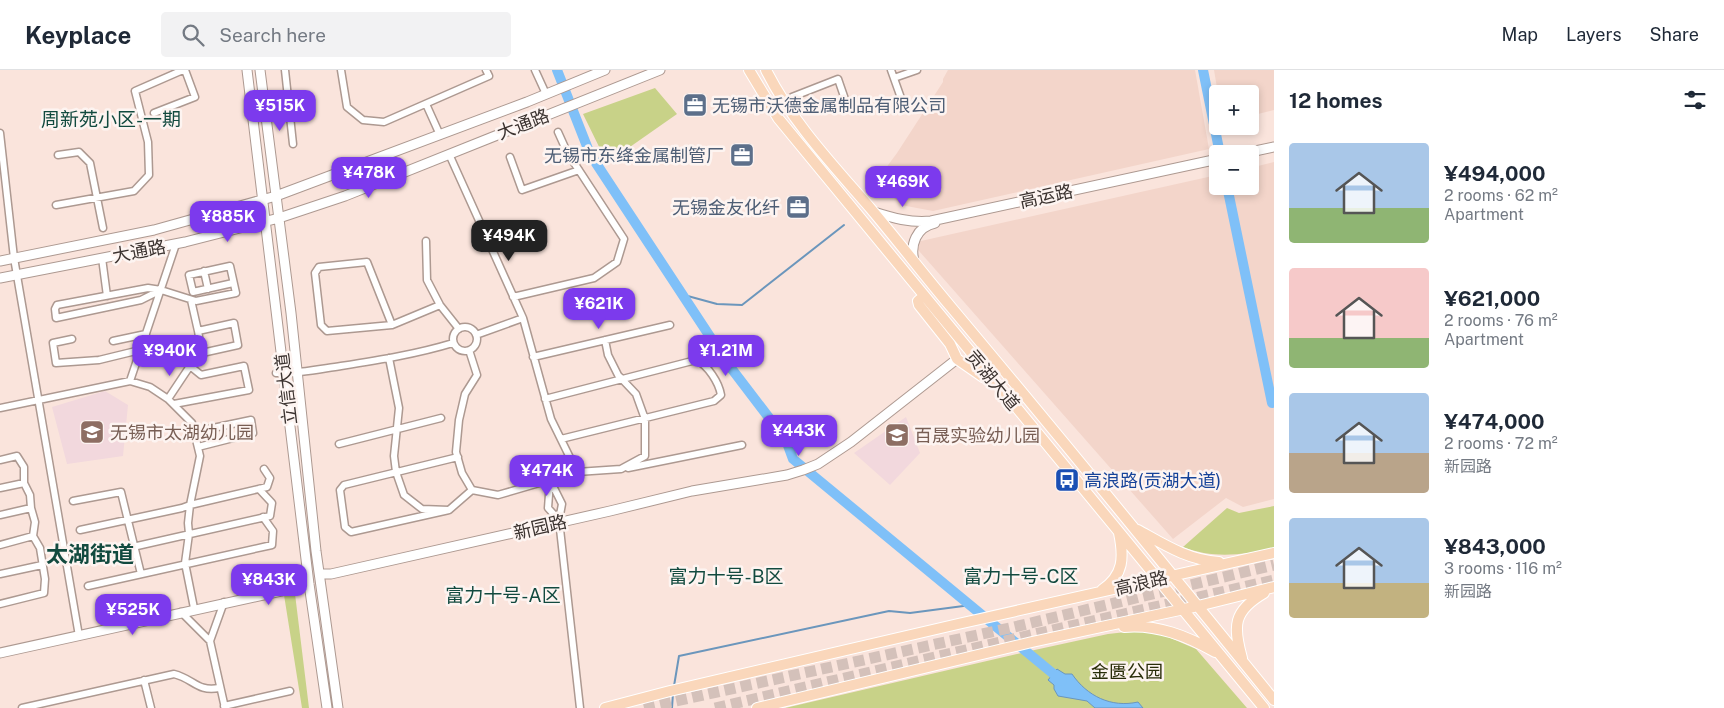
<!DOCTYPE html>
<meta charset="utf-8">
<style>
body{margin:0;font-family:"Public Sans","Noto Sans SC",sans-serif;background:#f2f2f3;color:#1f2937;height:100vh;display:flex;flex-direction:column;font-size:19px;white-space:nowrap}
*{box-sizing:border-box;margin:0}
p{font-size:16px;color:#747a83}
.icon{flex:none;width:28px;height:28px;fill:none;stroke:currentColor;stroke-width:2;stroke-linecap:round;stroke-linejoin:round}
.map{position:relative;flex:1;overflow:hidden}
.details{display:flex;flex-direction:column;background:#fff;width:450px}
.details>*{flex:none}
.buttons{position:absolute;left:1209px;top:15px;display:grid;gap:10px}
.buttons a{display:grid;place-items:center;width:50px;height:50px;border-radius:5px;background:#fff;box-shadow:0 2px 8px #0003;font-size:25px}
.price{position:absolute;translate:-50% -42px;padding:0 11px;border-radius:10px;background:#7c3aed;color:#fff;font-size:16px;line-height:32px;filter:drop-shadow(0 1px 2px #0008)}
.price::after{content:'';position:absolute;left:50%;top:30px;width:15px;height:11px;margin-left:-8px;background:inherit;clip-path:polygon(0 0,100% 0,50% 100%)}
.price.on{background:#222;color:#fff}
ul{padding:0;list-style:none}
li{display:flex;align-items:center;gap:15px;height:125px;padding:0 15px}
li span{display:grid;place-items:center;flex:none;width:140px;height:100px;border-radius:5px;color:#555}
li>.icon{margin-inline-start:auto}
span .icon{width:60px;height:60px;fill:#fffc;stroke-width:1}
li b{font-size:21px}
h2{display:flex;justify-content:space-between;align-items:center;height:60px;padding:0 15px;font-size:21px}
header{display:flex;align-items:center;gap:30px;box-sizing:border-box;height:70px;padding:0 25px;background:#fff;border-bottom:1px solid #e0e1e3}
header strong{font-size:24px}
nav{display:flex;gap:28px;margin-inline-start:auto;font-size:18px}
.search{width:350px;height:45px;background:#f2f2f3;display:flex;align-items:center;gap:12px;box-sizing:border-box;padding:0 18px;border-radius:5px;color:#747a83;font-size:19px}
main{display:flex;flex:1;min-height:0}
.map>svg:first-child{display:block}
</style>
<header>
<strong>Keyplace</strong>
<div class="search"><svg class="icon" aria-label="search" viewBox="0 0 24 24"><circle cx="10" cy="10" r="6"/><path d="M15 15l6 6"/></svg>Search here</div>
<nav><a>Map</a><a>Layers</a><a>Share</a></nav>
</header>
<main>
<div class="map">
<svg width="1274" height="638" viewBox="0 0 1274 638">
<rect width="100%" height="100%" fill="#fae4dc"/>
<!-- built -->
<path fill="#f3d5ca" d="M948 0H1195L1209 79 933 141 901 135 877 110 897 83 943 12V9Z
M1214 0H1274V40L1250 46V24H1218Z
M1274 92V429L1243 437 1226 428 1173 469 912 173 1217 105 1218 116H1250V98Z"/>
<!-- education -->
<path fill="#f2d8dd" d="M105 321 128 335 123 386 67 394 52 337Z
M906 347 920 383 890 415 854 383Z"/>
<!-- green -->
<path fill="#c8d288" d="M655 18 677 44 607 93 583 44Z
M1274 436V478C1243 485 1213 489 1183 477L1227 438 1239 443Z
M295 524 309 638H302L284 525Z
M1126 562H1145L1166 566 1196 579 1247 638H785L1030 581 1108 564Z"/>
<!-- water -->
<path fill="#7fc0f8" stroke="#6b96bc" d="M1057 599 1065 604H1072C1087 626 1111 638 1138 632L1143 638H1095L1087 631 1058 626 1054 619V615L1048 610Z"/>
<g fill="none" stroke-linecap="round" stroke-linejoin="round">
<!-- stream -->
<path stroke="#6b96bc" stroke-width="2" d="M684 225 717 234 742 235 844 155
M674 616 679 586 889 541 910 543 971 535
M672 638 673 623"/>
<!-- river -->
<path stroke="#7fc0f8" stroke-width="10" d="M557 0 590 84 728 294 786 370 793 389 1062 611
M1203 0 1220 84
M1227 116 1272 333"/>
<!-- highway-tunnel -->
<path stroke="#d4c1ba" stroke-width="11" stroke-dasharray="11 5.5" stroke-linecap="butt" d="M644 638 1014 557 1274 495
M715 638 1022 567 1274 510"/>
<defs>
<path id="street" d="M285 0 293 74
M341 0 347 37 363 50 384 52 489 6 486 0
M535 0 546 24
M891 0 901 28
M894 8 917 0
M792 27 838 9 848 38
M426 34 440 65
M154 43 195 27 185 0
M0 63 14 188 79 566
M449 84 523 248 476 265
M58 85 79 82 90 93 103 158
M510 87 522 120 579 100
M56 135 134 121 149 105 148 72 135 21 183 0
M426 171 427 210 440 235 459 259
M102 188 107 226
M204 201 208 219
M161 220 148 218 57 235 55 239 56 248 141 230 161 220 196 231 236 223 230 196 189 205 193 222 233 213
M513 227 594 208 617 192 624 169 567 82 558 62
M191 230 198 261 234 253 238 275 202 283 198 261
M392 255 367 192 319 197 315 203 321 255 327 261 392 255 440 235
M453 269a12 12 0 1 1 24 0a12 12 0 1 1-24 0Z
M72 269 53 273 56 293 99 290 140 280
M113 271 146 264
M469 280 477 305 465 324 459 350 456 382 462 403 472 420 498 425 577 402 551 349 523 248
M533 287 670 255
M389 288 399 338 394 386 396 402 404 425 422 439 449 440 472 420
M276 303C297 304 320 299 341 296 379 290 417 284 453 273
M130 311 176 174
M168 329 190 296
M545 329 696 290C708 295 719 313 721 325L714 331 561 369
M174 334 249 320 244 296 201 305 190 296 201 275
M0 338 130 311 150 317 168 329 192 353 200 386 190 435 188 453 189 464 185 493 194 538
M194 362 251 350 253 363 198 377
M339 374 441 348
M0 390 17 386 24 397V413L30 425 31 438 35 452 33 466 40 478 45 509 44 523 0 534
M628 398 742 375
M577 402 621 399 645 386V349L636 324 618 305 608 285 605 270
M550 410 562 434 559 450 580 638
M550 411 548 438 559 450
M0 418 24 413
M73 431 121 422 141 504
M449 440 351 462 345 457 340 420 344 415 458 387
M0 445 31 438
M80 460 182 438 190 435 267 417 270 408 264 399
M0 475 33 466
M84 488 270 446 272 433 259 419
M0 504 42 495
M88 516 272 475 273 461 263 447
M224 532 210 571 225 638
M181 542 210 571
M144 610 151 638
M224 636 290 621
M22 638 174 604C194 609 197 622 219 618"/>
<path id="secondary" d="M247 0 309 514 327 638
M260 0 291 243 316 481 338 638
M1241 84 1274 77
M874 142C893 148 910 153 931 151L1218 89
M0 191 154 160 276 126 527 32 605 0
M914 191C910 175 916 157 935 153
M0 208 185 172 279 148 345 126 660 0
M320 504H331L610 441 692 421 787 405 803 400 818 394 851 372 957 289
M0 583 309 515"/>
<path id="primary" d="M749 0 778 48 1264 638
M766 0C792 52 833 95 871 139 898 171 924 205 951 237 1060 367 1167 498 1274 630
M924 226 918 231 919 235 950 274 957 289 983 307 992 310
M1138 460C1165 475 1188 490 1219 492
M1102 520C1124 505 1124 487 1119 463
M1124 557C1157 554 1187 566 1215 582
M1242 588C1233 556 1233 541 1264 523
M605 638 670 621 958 554 1274 483
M757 638 1032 572 1198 536 1274 517"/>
</defs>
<!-- street casing -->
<use href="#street" stroke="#ad9991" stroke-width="9"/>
<!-- secondary casing -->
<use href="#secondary" stroke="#ad9991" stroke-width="11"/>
<!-- primary casing -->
<use href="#primary" stroke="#fff" stroke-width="12"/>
<!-- street -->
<use href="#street" stroke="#fff" stroke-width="6"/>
<!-- secondary -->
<use href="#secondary" stroke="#fff" stroke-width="9"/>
<!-- primary -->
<use href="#primary" stroke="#fad7bb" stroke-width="10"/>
</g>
<!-- icons -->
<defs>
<symbol id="office-square" viewBox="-11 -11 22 22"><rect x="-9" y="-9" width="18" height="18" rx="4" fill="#5c6f8a" stroke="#fdf4f1"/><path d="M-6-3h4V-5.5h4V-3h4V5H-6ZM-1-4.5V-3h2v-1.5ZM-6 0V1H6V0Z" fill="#fff"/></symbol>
<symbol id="school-square" viewBox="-11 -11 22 22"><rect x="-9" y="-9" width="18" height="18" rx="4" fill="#8d6e63" stroke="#fdf4f1"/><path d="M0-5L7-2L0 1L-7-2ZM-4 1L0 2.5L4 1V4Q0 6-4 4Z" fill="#fff"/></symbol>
<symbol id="bus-square" viewBox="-11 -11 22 22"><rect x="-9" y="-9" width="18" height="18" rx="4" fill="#1a4fb4" stroke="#fdf4f1"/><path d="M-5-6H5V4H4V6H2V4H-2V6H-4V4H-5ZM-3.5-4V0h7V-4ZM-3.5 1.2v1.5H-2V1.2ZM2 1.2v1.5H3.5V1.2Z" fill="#fff"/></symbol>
</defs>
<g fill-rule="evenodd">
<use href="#office-square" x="681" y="21" width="28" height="28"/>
<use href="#office-square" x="728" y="71" width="28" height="28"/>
<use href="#office-square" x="784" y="123" width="28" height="28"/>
<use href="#school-square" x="78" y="348" width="28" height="28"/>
<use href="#school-square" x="883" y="351" width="28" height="28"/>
<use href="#bus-square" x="1053" y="396" width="28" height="28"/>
</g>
<g text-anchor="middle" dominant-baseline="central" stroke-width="5" stroke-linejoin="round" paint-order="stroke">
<!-- service labels -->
<g font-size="18" fill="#4e5e75" stroke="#fdf4f1" text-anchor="end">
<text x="712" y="35" text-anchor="start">无锡市沃德金属制品有限公司</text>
<text x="724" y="85">无锡市东绛金属制管厂</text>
<text x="780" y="137">无锡金友化纤</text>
</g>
<!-- street labels -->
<g font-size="18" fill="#3b3330" stroke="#fdf4f1">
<text transform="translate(523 54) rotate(-21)">大通路</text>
<text transform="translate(1046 126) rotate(-12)">高运路</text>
<text transform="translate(139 181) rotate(-11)">大通路</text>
<text transform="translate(993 310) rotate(50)">贡湖大道</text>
<text transform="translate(286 319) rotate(-97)">立信大道</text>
<text transform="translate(540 457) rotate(-13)">新园路</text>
<text transform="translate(1141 513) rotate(-13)">高浪路</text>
</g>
<!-- education labels -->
<g font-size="18" fill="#785e54" stroke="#fdf4f1" text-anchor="start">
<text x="110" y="362">无锡市太湖幼儿园</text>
<text x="914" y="365">百晟实验幼儿园</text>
</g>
<!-- transit labels -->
<g font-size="18" fill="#164399" stroke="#fdf4f1" text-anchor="start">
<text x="1084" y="410">高浪路(贡湖大道)</text>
</g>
<!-- park labels -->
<g font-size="18" fill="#292d09" stroke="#fdf4f1">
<text x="1127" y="601">金匮公园</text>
</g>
<!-- neighbourhood labels -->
<g font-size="19" fill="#124a3f" stroke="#fdf4f1">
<text x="111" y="49">周新苑小区-一期</text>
<text x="726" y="506">富力十号-B区</text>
<text x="1021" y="506">富力十号-C区</text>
<text x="503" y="525">富力十号-A区</text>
</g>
<!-- district labels -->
<g font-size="22" font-weight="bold" fill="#124a3f" stroke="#fdf4f1">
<text x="90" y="484">太湖街道</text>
</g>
</g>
</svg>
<div class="buttons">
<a>+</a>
<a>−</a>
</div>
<b class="price" style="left:280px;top:62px">¥515K</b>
<b class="price" style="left:369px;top:129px">¥478K</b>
<b class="price" style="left:903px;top:138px">¥469K</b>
<b class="price" style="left:228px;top:173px">¥885K</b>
<b class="price on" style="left:509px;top:192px">¥494K</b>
<b class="price" style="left:599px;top:260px">¥621K</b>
<b class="price" style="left:170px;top:307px">¥940K</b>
<b class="price" style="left:726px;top:307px">¥1.21M</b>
<b class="price" style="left:799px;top:387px">¥443K</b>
<b class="price" style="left:547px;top:427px">¥474K</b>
<b class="price" style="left:269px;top:536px">¥843K</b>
<b class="price" style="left:133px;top:566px">¥525K</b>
</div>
<section class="details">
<h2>12 homes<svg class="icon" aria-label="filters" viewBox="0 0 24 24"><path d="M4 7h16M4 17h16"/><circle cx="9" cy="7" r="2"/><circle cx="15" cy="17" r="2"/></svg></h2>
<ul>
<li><span style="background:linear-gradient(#a9c7e8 65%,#8fb573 0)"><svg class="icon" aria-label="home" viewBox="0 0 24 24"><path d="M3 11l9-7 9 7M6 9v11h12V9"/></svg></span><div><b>¥494,000</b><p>2 rooms · 62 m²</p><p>Apartment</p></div></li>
<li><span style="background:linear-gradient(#f6c9c9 70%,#8fb573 0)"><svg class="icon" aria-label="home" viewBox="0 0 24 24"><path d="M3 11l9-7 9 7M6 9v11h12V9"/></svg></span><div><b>¥621,000</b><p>2 rooms · 76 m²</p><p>Apartment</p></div></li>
<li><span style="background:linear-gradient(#a9c7e8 60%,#b9a48a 0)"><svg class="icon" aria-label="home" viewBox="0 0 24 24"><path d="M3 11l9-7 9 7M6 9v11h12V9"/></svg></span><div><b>¥474,000</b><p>2 rooms · 72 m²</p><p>新园路</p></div></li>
<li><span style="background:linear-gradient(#a9c7e8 65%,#c2b280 0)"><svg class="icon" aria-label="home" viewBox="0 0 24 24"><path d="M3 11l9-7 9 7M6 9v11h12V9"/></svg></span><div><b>¥843,000</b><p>3 rooms · 116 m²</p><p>新园路</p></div></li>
</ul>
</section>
</main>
